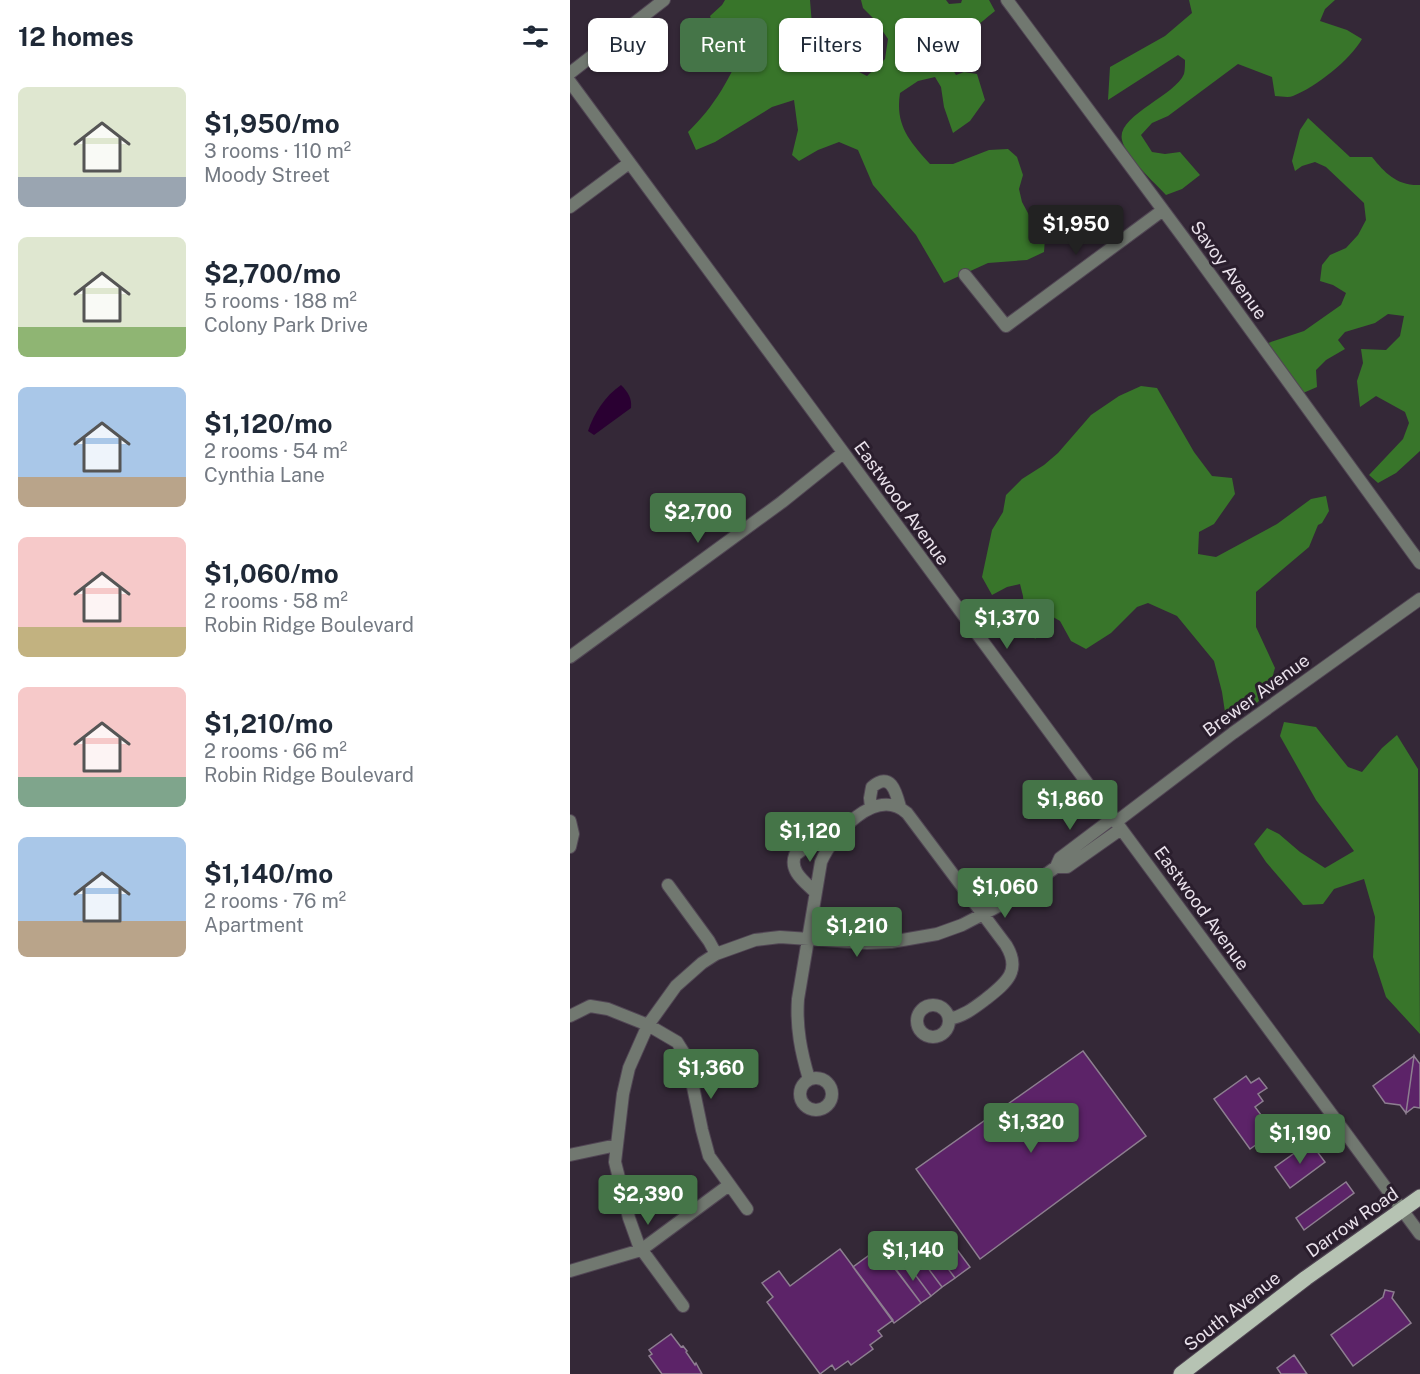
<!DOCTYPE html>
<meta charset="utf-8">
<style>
body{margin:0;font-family:"Public Sans",sans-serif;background:#f2f2f3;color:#1f2937;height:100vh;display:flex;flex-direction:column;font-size:22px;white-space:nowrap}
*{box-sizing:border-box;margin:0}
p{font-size:20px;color:#747a83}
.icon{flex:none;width:33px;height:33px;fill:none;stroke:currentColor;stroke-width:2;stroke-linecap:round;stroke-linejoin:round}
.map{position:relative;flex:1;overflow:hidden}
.panel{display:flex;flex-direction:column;background:#fff;width:570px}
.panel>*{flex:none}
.banner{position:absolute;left:18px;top:18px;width:570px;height:54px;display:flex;gap:12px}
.price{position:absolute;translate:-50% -51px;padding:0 14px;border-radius:6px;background:#457548;color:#fff;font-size:20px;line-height:39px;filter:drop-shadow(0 2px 3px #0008)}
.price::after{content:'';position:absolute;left:50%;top:36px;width:18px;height:14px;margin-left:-9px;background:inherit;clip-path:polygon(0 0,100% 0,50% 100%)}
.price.selected{background:#222;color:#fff}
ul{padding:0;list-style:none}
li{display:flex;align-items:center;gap:18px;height:150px;padding:0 18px}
li span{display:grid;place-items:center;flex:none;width:168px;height:120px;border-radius:9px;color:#555}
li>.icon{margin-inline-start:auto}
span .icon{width:72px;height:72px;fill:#fffc;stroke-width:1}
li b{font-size:26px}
h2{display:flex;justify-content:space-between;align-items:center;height:72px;padding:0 18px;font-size:26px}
.tag{padding:0 21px;border-radius:9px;background:#fff;box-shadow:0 2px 4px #0004;font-size:21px;line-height:54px}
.tag.selected{background:#457548;color:#fff}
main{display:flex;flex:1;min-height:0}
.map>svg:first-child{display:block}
</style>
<main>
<section class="panel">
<h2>12 homes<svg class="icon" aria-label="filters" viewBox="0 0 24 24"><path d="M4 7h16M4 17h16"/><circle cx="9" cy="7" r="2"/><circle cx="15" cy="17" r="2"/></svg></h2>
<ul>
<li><span style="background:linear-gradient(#dfe7d0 75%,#9aa5b1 0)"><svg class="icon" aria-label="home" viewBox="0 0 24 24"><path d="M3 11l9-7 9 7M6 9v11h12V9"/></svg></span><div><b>$1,950/mo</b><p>3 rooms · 110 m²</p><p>Moody Street</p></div></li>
<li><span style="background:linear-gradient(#dfe7d0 75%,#8fb573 0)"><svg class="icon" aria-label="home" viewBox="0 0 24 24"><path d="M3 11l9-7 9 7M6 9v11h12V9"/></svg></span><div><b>$2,700/mo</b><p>5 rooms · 188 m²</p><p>Colony Park Drive</p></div></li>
<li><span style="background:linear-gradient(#a9c7e8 75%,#b9a48a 0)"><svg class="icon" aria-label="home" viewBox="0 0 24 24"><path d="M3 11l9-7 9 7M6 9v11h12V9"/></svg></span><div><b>$1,120/mo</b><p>2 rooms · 54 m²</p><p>Cynthia Lane</p></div></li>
<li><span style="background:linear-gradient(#f6c9c9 75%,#c2b280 0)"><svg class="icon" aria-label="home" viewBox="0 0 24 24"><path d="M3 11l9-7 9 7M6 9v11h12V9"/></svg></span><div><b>$1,060/mo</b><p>2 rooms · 58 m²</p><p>Robin Ridge Boulevard</p></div></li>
<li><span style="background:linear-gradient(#f6c9c9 75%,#7fa58c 0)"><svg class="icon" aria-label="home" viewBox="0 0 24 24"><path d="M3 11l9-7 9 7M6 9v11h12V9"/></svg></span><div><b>$1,210/mo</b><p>2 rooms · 66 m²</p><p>Robin Ridge Boulevard</p></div></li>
<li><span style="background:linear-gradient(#a9c7e8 70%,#b9a48a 0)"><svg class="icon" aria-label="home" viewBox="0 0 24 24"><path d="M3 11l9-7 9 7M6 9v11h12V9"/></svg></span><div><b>$1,140/mo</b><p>2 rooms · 76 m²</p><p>Apartment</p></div></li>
</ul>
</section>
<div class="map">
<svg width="850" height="1374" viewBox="0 0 850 1374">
<rect width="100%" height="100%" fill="#342837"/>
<!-- forest -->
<path fill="#38752a" d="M155 0H240L242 25 281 68 297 76 315 59 318 39 306 21 293 8 291 0H376L379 4 391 3 392 0H419L425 11C407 26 386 40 379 63L386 75 394 72 407 74 415 100 400 121 383 133 374 107 371 87 365 77 348 81 330 93C325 125 339 141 360 164H383L419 150 438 149 447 157 453 175 449 189 452 202 466 228 475 238 474 252 457 260 418 263 374 283 346 235 303 185 288 150 269 142 248 150 229 161 222 155 228 130 224 100 202 107 145 142 126 150 118 132C145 106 161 77 175 42L145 30 140 16 152 5Z
M619 0H765L755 9 750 21 777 30 792 39C780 60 746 87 723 96 718 98 711 96 705 96L702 77 668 64 598 116 582 123 571 135 582 152 595 154 610 152 630 175 612 189 596 195C585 183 555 156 552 140 546 116 605 96 614 74 615 70 615 64 615 60L608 55 538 100 540 67 595 36 622 13Z
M738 118 780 157H802C815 173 827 186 850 185V451L826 473 808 483 799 475 833 439 839 423 835 412 806 396 790 407 787 381 793 363 791 349 816 350 830 336 834 316 818 314 805 323 775 332 768 340 775 349 756 360 746 370 747 387 733 393 695 344 734 331 771 305 776 293 763 285 750 281 752 265 760 255 776 248 788 235 796 220 794 203 756 167 745 162 732 166 725 171 722 161 730 130Z
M571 386 587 388 624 452 642 476 662 478 665 494 644 524 629 532 628 554 646 557 707 524 741 499 756 496 759 511 752 523 748 525 739 547 686 592V627L705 668C703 674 702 682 700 687 692 702 672 716 656 719L652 692 644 661 607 616 578 603 567 607 541 633 516 649 501 641 490 621 483 617 475 630 465 639 454 614 453 596 450 584 437 587 422 595 412 577 422 530 433 512 436 495 452 479 474 465 488 453 521 415 549 396Z
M714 722 746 727 778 767 792 772 812 748 827 735 848 769 850 1034 816 997 803 957 805 917 794 879 764 889 753 904 733 905 696 862 684 844 697 828 709 834 730 852 755 868 784 851 746 800 710 736Z"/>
<!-- water -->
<path fill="#2a0032" d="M51 385C58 392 62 398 61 408L24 435 18 431C24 413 35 396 51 385Z"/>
<!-- building -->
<path fill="#5c2368" stroke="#8d7e90" stroke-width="1.5" d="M513 1051 576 1136 410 1259 346 1169Z
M844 1056 850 1064V1108L844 1107 836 1113Z
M844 1056 836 1113 830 1105 815 1103 803 1086Z
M676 1076 681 1083 689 1078 697 1088 688 1094 693 1101 685 1107 704 1132 680 1149 644 1099Z
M740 1142 755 1162 720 1188 705 1167Z
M776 1182 784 1193 734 1230 726 1218Z
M374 1232 400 1267 385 1278 359 1243Z
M359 1243 385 1278 372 1287 346 1252Z
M309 1248 351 1303 324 1323 283 1267Z
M270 1249 323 1320 308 1331 312 1336 300 1345 303 1349 281 1365 278 1361 265 1370 262 1365 250 1374 197 1302 203 1297 192 1283 209 1271 220 1286Z
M346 1252 372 1287 361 1296 335 1261Z
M335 1261 361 1296 351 1303 325 1268Z
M815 1290 824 1292 822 1298 841 1323 783 1366 761 1335 813 1297Z
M101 1334 111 1347 113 1346 117 1351 116 1352 125 1365 126 1363 132 1374H92L79 1356 82 1354 79 1350Z
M724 1355 737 1374H711L707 1368Z"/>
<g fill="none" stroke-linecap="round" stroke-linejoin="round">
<defs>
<path id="minor" d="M437 0 616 241 850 563
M0 73 94 0
M0 82 850 1234
M0 207 59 163
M395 275 436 326 593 210
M0 657 212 502 273 453
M301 808 300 798 302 787C321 771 326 792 330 807
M0 821 3 834 0 847
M546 822 663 733 850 599
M486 867 490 858 543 818
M98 885 139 941 146 954
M245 892C234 881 219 871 225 855 238 846 247 836 264 837
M347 1021a16 16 0 1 1 32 0a16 16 0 1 1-32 0Z
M0 1016 20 1006 38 1009 78 1025 107 1042 117 1058 132 1130 139 1156 177 1209
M230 1094a16 16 0 1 1 32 0a16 16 0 1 1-32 0Z
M239 1079C231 1052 226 1028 228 999L251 862C263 834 306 785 337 813L436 945C452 971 436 983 416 999 404 1008 394 1016 379 1019
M0 1155 47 1145
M0 1271 71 1250 159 1185
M113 1306 69 1246 59 1218 45 1162 53 1094 59 1068 78 1025 106 986 132 963 146 954 185 940 210 937 297 943 321 942 367 934 392 925 442 899 486 867H497L551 829"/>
<path id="major" d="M611 1374 736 1278 850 1197"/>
</defs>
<!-- minor casing -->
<use href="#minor" stroke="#514654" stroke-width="14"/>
<!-- major casing -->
<use href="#major" stroke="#514654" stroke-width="17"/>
<!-- minor -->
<use href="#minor" stroke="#717870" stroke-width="12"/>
<!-- major -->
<use href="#major" stroke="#b6c3b3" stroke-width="15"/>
</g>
<g text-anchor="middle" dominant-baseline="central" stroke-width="6" stroke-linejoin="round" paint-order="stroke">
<!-- street labels -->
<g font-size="18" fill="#e9e1eb" stroke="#2a1e2d">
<text transform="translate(659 270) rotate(54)">Savoy Avenue</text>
<text transform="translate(332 503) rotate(54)">Eastwood Avenue</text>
<text transform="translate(686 695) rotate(-36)">Brewer Avenue</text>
<text transform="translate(632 908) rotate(54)">Eastwood Avenue</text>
<text transform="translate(782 1222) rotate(-35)">Darrow Road</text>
<text transform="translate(662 1311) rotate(-38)">South Avenue</text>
</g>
</g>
</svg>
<b class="price selected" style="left:506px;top:256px">$1,950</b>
<b class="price" style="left:128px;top:544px">$2,700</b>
<b class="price" style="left:437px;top:650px">$1,370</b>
<b class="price" style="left:500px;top:831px">$1,860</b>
<b class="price" style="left:240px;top:863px">$1,120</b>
<b class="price" style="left:435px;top:919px">$1,060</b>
<b class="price" style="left:287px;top:958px">$1,210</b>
<b class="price" style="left:141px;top:1100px">$1,360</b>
<b class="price" style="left:461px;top:1154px">$1,320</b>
<b class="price" style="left:730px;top:1165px">$1,190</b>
<b class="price" style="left:78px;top:1226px">$2,390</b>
<b class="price" style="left:343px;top:1282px">$1,140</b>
<div class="banner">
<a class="tag">Buy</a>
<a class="tag selected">Rent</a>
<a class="tag">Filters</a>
<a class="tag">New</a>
</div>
</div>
</main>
